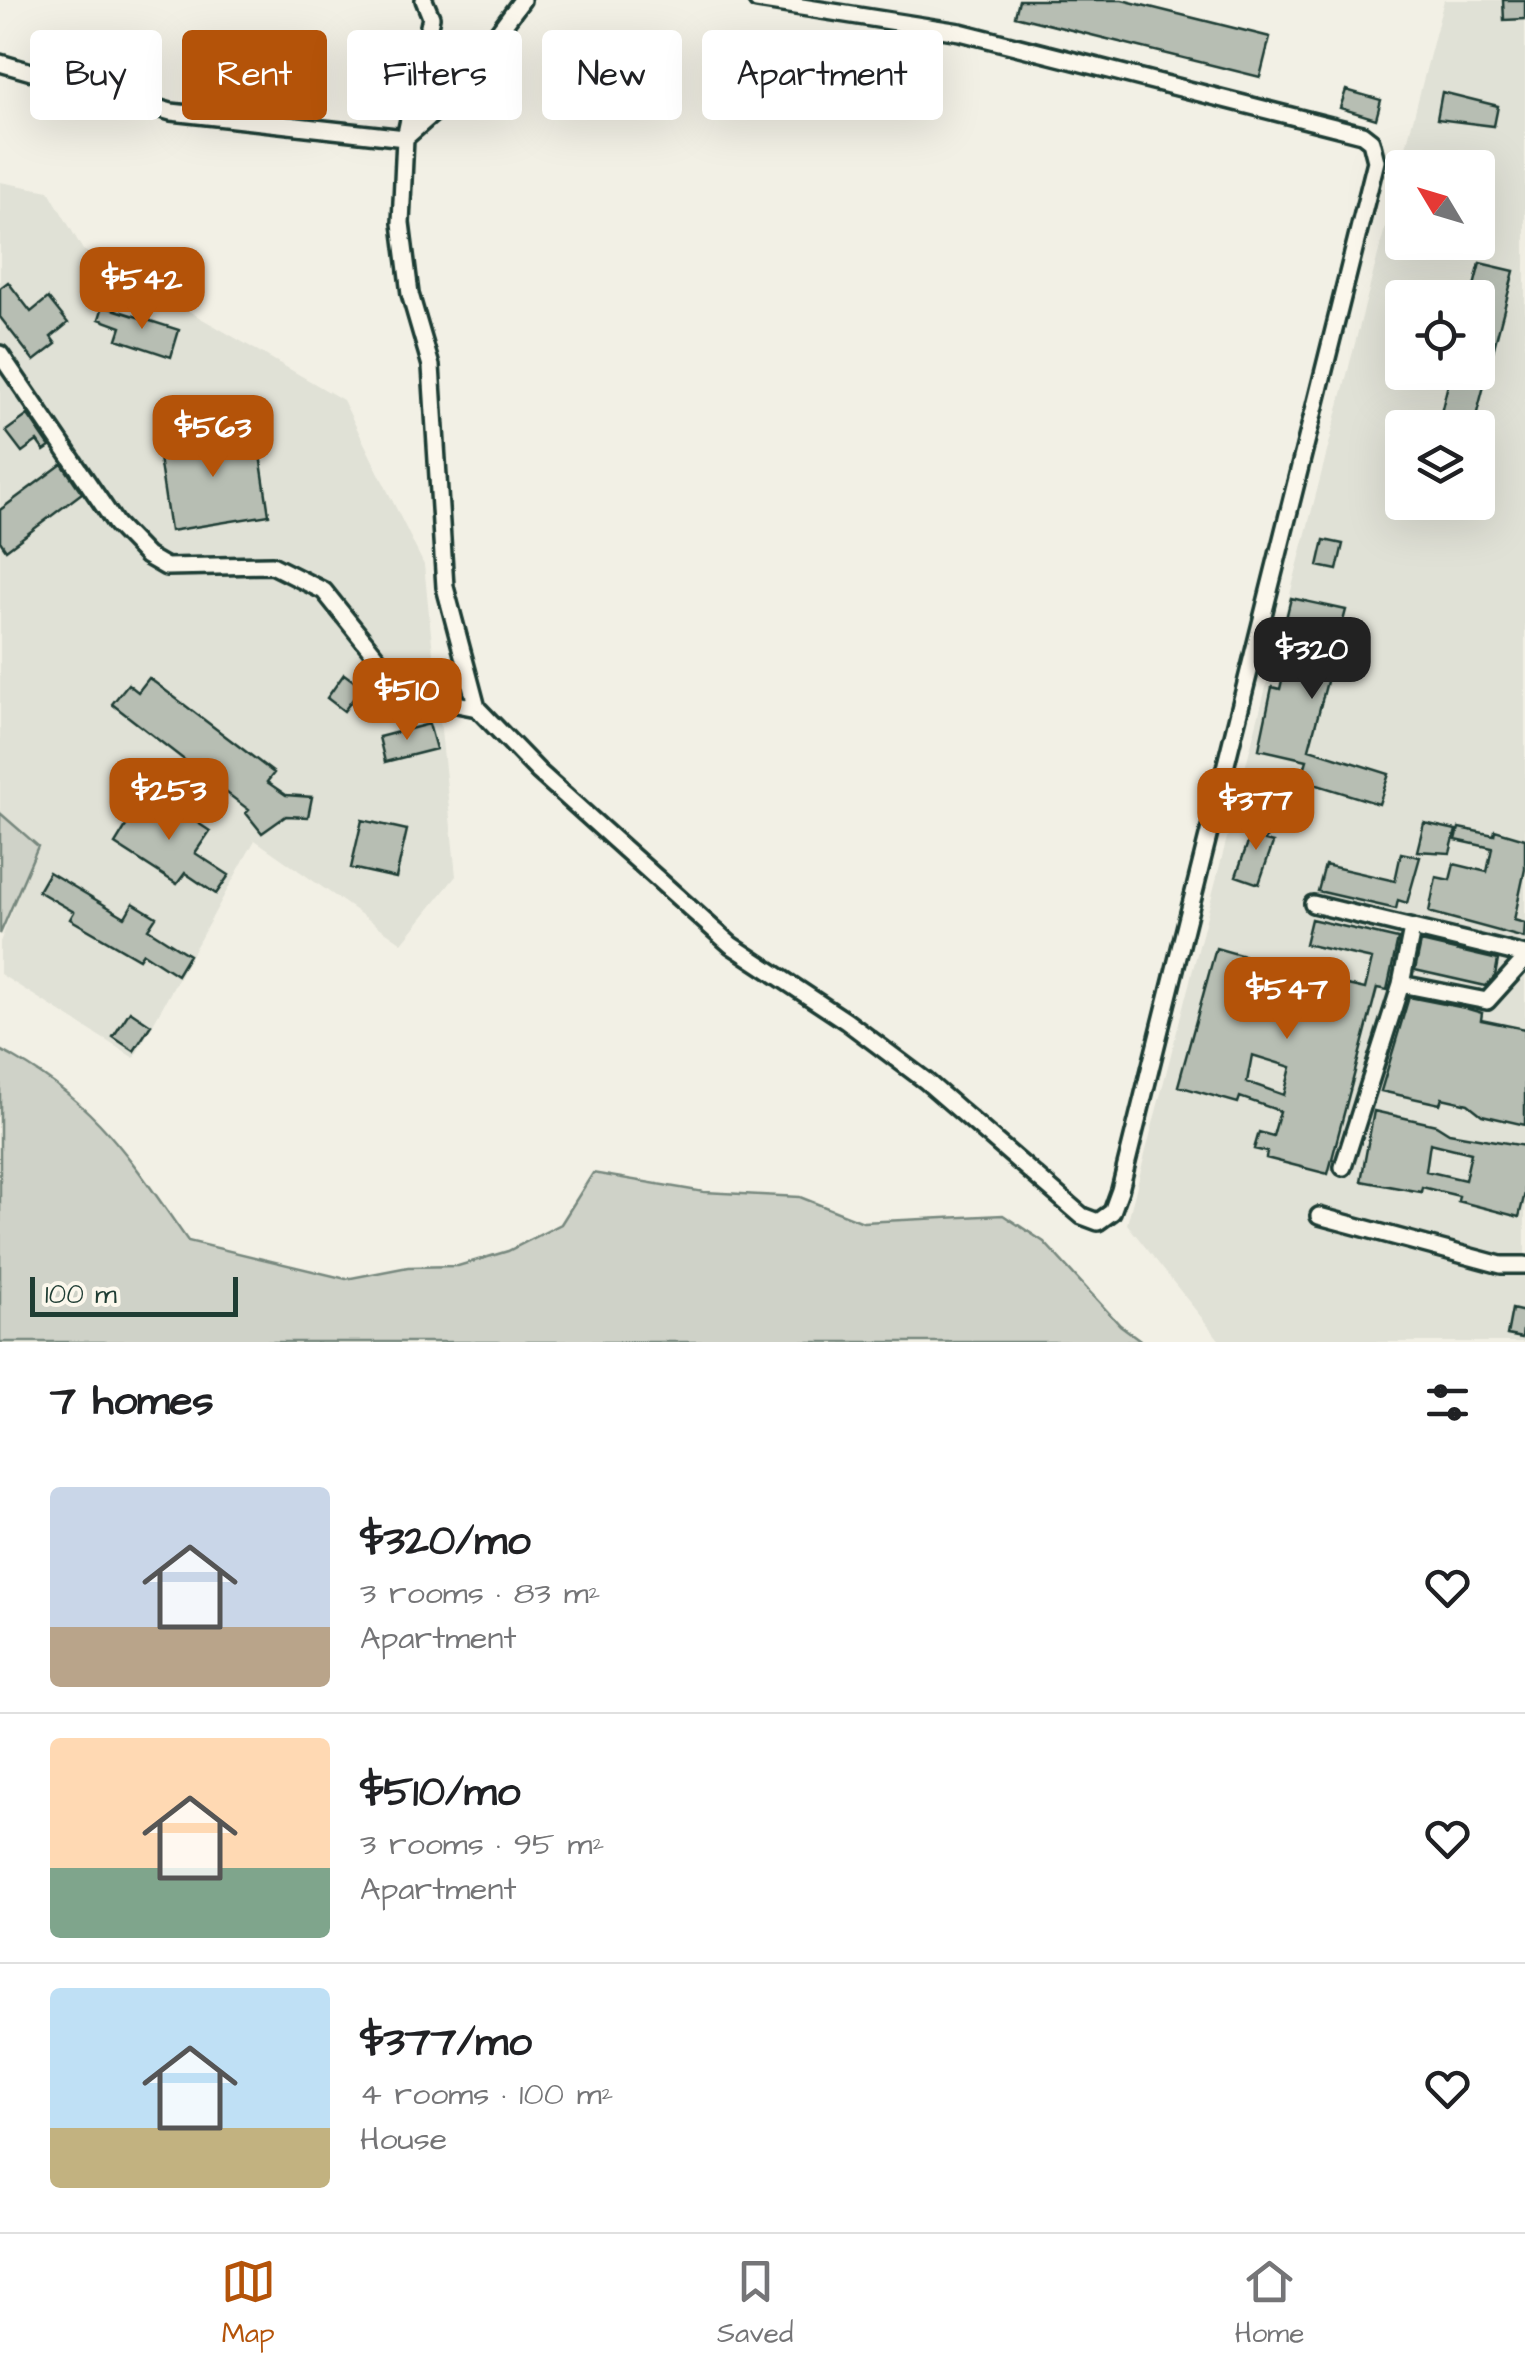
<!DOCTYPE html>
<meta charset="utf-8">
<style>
body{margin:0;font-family:"Architects Daughter",sans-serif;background:#f6f6f6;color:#202124;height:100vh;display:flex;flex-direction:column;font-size:38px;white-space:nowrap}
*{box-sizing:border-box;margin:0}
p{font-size:32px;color:#757577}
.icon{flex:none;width:55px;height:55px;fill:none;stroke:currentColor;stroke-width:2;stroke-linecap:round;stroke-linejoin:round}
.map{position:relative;height:1342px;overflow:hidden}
.drawer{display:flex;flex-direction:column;background:#fff;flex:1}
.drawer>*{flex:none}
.banner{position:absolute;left:30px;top:30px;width:1000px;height:90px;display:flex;gap:20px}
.needle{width:65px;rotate:308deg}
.buttons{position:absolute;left:1385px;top:150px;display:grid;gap:20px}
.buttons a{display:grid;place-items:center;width:110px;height:110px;border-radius:10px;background:#fff;box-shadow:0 10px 40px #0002;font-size:50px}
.scale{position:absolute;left:30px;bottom:25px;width:208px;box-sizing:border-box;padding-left:10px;border:5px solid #1f3d34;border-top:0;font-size:28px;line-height:35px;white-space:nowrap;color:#1f3d34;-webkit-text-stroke:8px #fbf7ec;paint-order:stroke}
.price{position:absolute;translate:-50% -85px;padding:0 22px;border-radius:20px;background:#b45309;color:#fff;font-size:32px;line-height:65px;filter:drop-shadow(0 2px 5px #0008)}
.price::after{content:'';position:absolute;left:50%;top:60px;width:30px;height:22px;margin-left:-15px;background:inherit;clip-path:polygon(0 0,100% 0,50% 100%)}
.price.active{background:#222;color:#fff}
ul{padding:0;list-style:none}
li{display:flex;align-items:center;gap:30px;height:250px;padding:0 50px}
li+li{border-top:2px solid #e0e0e0}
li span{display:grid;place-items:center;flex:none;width:280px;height:200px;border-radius:10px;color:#555}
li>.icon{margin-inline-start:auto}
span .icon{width:120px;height:120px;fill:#fffc;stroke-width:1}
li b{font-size:42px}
h2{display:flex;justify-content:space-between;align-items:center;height:120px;padding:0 50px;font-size:42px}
.pill{padding:0 35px;border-radius:10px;background:#fff;box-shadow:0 10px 40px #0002;font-size:35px;line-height:90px}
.pill.active{background:#b45309;color:#fff}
.dock{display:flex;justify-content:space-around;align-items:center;height:140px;border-top:2px solid #e0e0e0;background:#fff;font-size:28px;color:#757577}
.dock a{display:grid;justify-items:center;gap:5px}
.dock .active{color:#b45309}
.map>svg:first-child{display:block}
</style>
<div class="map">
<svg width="1525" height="1342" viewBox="0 0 1525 1342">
<rect width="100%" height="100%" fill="#f2f0e5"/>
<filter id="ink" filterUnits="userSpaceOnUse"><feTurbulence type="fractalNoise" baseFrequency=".01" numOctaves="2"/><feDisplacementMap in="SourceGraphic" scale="20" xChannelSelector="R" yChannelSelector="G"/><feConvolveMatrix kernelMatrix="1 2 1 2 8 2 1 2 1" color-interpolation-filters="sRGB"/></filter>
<g filter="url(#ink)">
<!-- built -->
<path fill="#e0e1d6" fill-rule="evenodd" d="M1444 0H1525V1342H1221L1127 1224ZM1402 168H1478V242H1402ZM1402 298H1478V372H1402ZM1402 428H1478V502H1402Z
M0 182 49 191 83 250 343 400 424 565 456 876 402 943 255 840 134 1058 0 974V942L37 846 0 813Z"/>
<!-- green -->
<path fill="#cfd2c8" stroke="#77887e" stroke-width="2.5" d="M0 813 38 846 0 934Z
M0 1050C95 1099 129 1157 188 1241L346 1279 408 1267 458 1266 508 1251 561 1224 593 1173 704 1192 800 1197 863 1222 1003 1215 1044 1242 1120 1325 1143 1342H0Z"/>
<!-- building -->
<path fill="#b7beb3" stroke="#1f3d34" stroke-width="2.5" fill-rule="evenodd" d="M1019 0H1122L1270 37 1260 77 1015 16Z
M1503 0H1525V19L1504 20Z
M1346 90 1381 100 1376 119 1340 108Z
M1442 92 1498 106 1494 126 1437 119Z
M1480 263 1514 271 1473 428H1466L1439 421 1451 372H1478V298H1471Z
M8 282 31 312 48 298 68 323 51 337 56 344 34 361 0 317V288Z
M103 306 179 330 171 357 117 339 121 327 99 319Z
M28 415 50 447 44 451 37 441 22 452 6 431Z
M256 428 269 515 170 531 157 444Z
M62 464 82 493 6 550 0 541V510Z
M1324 540 1343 544 1337 570 1318 566Z
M1291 598 1346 610 1309 749 1389 774 1379 804 1301 780 1307 760 1259 749 1272 687 1280 689 1288 654 1278 652Z
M344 674 362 687 344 711 327 698Z
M149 678 274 773 267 782 286 795 312 797 308 817 286 816 262 833 246 813 249 810 112 704 128 684 138 692Z
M429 724 436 749 385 762 379 737Z
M148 790 210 831 195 853 229 875 216 894 185 873 177 884 115 844Z
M1257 817 1272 823 1265 841 1273 843 1259 884 1236 876Z
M362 820 407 830 396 878 351 868Z
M1424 823 1456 830 1450 853 1417 851Z
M1459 828 1494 835 1495 830 1525 839V869L1514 920 1525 923 1524 938 1429 912 1436 877 1450 880 1454 864 1487 872 1492 848 1456 840Z
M1401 853 1420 857 1407 903 1398 900 1396 909 1318 891 1325 865 1395 881Z
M49 872 125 917 133 903 156 917 148 929 189 955 177 975 143 953 139 959 70 919 74 912 38 891Z
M1311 919 1398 939 1387 990 1377 988 1328 1174 1266 1158 1267 1152 1254 1149 1259 1132 1273 1136 1280 1111 1240 1097 1238 1103 1178 1086 1216 948 1276 965 1275 969 1291 977 1315 983 1316 978 1365 989 1372 959 1305 944ZM1252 1055 1291 1067 1284 1095 1247 1082Z
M1421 942 1498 960 1495 976 1486 986 1415 970Z
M1409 997 1465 1008 1482 1013 1481 1020 1525 1029V1125L1482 1115 1468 1104 1442 1098 1440 1104 1381 1091Z
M130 1011 151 1025 134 1051 113 1037Z
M1374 1111 1436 1125 1449 1133 1525 1146V1193L1519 1217 1458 1201 1459 1196 1434 1190 1422 1187 1421 1192 1361 1181ZM1430 1143 1471 1153 1465 1180 1426 1171Z
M1512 1309 1525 1312 1522 1338 1507 1335Z"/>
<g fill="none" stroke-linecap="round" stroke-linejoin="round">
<defs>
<path id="minor" d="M424 0 431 17 405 138 401 223 410 294 431 366 445 587 477 708
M0 63 171 112 405 138 447 101 522 0
M0 354 116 524 147 556 166 567 272 565 324 591 395 680 422 697 477 708 539 772 731 945 846 1021 926 1081 1082 1216 1098 1222 1112 1212 1120 1190 1376 161 1371 141 1362 134 960 32 757 0
M1313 904 1525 955
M1401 984 1487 1001 1525 959
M1343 1167 1401 984 1412 929
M1319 1216 1501 1265H1525"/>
</defs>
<!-- minor casing -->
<use href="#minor" stroke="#1f3d34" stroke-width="22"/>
<!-- minor -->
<use href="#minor" stroke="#fbf7ec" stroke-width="15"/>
</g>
</g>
</svg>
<div class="buttons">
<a><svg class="needle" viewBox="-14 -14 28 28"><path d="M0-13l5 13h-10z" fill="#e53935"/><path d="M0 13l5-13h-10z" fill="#757577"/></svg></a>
<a><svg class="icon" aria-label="locate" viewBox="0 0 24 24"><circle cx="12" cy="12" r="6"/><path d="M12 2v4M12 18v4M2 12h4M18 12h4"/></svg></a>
<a><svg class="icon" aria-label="layers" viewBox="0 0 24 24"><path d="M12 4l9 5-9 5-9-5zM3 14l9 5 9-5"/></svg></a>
</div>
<div class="scale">100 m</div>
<b class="price" style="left:142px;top:332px">$542</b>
<b class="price" style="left:213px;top:480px">$563</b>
<b class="price active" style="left:1312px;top:702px">$320</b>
<b class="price" style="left:407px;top:743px">$510</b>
<b class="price" style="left:169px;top:843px">$253</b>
<b class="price" style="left:1256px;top:853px">$377</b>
<b class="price" style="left:1287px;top:1042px">$547</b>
<div class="banner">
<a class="pill">Buy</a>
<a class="pill active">Rent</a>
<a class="pill">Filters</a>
<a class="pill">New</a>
<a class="pill">Apartment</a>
</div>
</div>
<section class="drawer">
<h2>7 homes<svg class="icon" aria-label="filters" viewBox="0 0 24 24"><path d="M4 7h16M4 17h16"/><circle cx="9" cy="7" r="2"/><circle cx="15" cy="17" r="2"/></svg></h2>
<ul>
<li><span style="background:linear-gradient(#c9d6e8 70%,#b9a48a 0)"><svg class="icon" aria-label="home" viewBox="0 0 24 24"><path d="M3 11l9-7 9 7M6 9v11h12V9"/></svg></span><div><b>$320/mo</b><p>3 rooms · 83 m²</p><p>Apartment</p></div><svg class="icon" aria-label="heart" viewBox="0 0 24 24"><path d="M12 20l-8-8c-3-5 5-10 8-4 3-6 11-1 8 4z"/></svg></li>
<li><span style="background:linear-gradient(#ffd9b3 65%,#7fa58c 0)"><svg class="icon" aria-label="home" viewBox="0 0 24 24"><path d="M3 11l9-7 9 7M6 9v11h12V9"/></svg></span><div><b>$510/mo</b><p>3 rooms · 95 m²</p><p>Apartment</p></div><svg class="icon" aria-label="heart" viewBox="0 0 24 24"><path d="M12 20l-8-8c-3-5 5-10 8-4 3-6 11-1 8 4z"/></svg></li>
<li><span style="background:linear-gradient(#bfe0f5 70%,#c2b280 0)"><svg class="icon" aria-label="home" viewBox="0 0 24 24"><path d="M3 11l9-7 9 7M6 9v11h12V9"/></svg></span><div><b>$377/mo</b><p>4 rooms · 100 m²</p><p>House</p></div><svg class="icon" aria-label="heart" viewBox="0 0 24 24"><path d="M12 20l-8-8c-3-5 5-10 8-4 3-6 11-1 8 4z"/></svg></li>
</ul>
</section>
<nav class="dock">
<a class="active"><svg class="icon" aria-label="map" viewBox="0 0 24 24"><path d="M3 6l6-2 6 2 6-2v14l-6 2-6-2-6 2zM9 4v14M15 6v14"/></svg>Map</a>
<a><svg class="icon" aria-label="saved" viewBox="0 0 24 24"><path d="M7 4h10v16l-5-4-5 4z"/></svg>Saved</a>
<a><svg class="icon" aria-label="home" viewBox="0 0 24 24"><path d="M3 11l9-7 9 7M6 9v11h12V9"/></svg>Home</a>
</nav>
